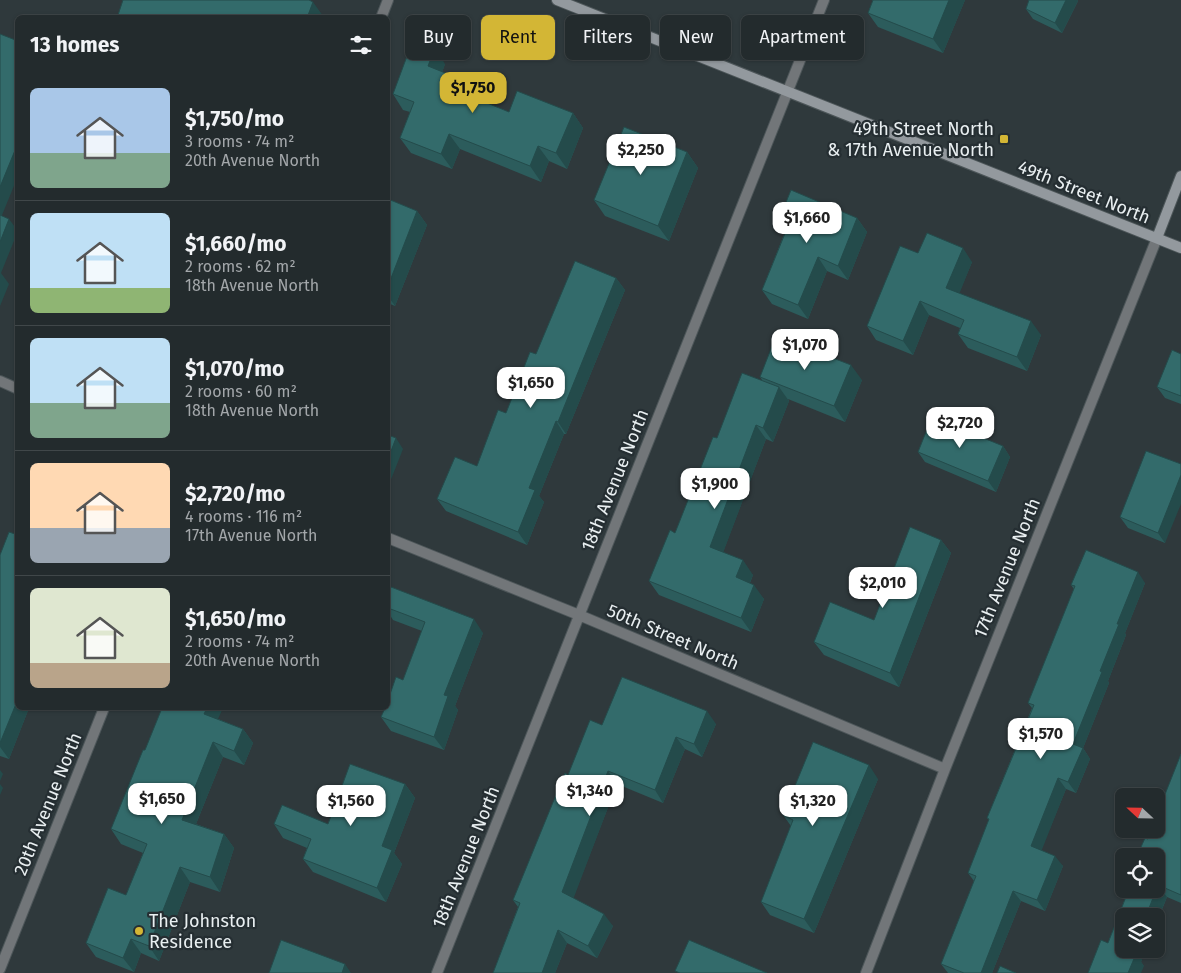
<!DOCTYPE html>
<meta charset="utf-8">
<style>
body{margin:0;font-family:"Fira Sans",sans-serif;background:#2b3335;color:#f1f3f6;height:100vh;display:flex;flex-direction:column;font-size:19px;white-space:nowrap}
*{box-sizing:border-box;margin:0}
p{font-size:16px;color:#a3a7aa}
.icon{flex:none;width:28px;height:28px;fill:none;stroke:currentColor;stroke-width:2;stroke-linecap:round;stroke-linejoin:round}
.map{position:relative;flex:1;overflow:hidden}
.panel{position:absolute;left:15px;top:15px;width:375px;height:695px;display:flex;flex-direction:column;background:#232b2d;border-radius:8px;box-shadow:0 1px 4px #0004,0 0 0 1px #404749}
.panel>*{flex:none}
.guide{position:absolute;left:405px;top:15px;width:475px;height:45px;display:flex;gap:10px}
.needle{width:32px;rotate:292deg}
.controls{position:absolute;left:1115px;top:788px;display:grid;gap:10px}
.controls a{display:grid;place-items:center;width:50px;height:50px;border-radius:8px;background:#232b2d;box-shadow:0 1px 4px #0004,0 0 0 1px #404749;font-size:25px}
.price{position:absolute;translate:-50% -42px;padding:0 11px;border-radius:10px;background:#fff;color:#222;font-size:16px;line-height:32px;filter:drop-shadow(0 1px 2px #0008)}
.price::after{content:'';position:absolute;left:50%;top:30px;width:15px;height:11px;margin-left:-8px;background:inherit;clip-path:polygon(0 0,100% 0,50% 100%)}
.price.selected{background:#d3b635;color:#111}
ul{padding:0;list-style:none}
li{display:flex;align-items:center;gap:15px;height:125px;padding:0 15px}
li+li{border-top:1px solid #404749}
li span{display:grid;place-items:center;flex:none;width:140px;height:100px;border-radius:8px;color:#555}
li>.icon{margin-inline-start:auto}
span .icon{width:60px;height:60px;fill:#fffc;stroke-width:1}
li b{font-size:21px}
h2{display:flex;justify-content:space-between;align-items:center;height:60px;padding:0 15px;font-size:21px}
.chip{padding:0 18px;border-radius:8px;background:#232b2d;box-shadow:0 1px 4px #0004,0 0 0 1px #404749;font-size:18px;line-height:45px}
.chip.selected{background:#d3b635;color:#111}
.map>svg:first-child{display:block}
</style>
<div class="map">
<svg width="1181" height="973" viewBox="0 0 1181 973">
<rect width="100%" height="100%" fill="#2f393c"/>
<g fill="none" stroke-linecap="round" stroke-linejoin="round">
<defs>
<path id="street" d="M381 18 388 0
M0 381 18 389
M388 538 579 615 945 769
M0 969 104 708
M437 973 824 0
M866 973 945 769 1157 238"/>
<path id="secondary" d="M557 0 1181 248
M1157 238 1181 176"/>
</defs>
<!-- street casing -->
<use href="#street" stroke="#4d5659" stroke-width="12"/>
<!-- secondary casing -->
<use href="#secondary" stroke="#4d5659" stroke-width="12"/>
<!-- street -->
<use href="#street" stroke="#727679" stroke-width="10"/>
<!-- secondary -->
<use href="#secondary" stroke="#93999e" stroke-width="10"/>
</g>
<!-- wall -->
<path fill="#2c5c5c" d="M873 0H965L943 53 878 27 868 13Z
M1029 0H1077L1078 1 1062 33 1033 19 1026 9Z
M445 64 442 72 481 98 480 100 509 112 573 113 583 128 567 169 549 161 541 182 460 149 452 169 411 153 400 138 410 112 403 110 393 94Z
M687 152 698 168 669 241 605 216 594 200Z
M388 199 417 211 427 225 395 306 388 303Z
M857 218 867 232 848 280 827 271 808 319 772 304 762 290 785 232 778 222Z
M918 253 972 262 959 293 1041 335 1027 371 968 348 958 334 960 328 929 315 913 355 876 340 867 326Z
M616 278 625 290 566 434H564L539 496 544 502 527 545 446 511 437 499 477 466 506 413 536 354Z
M1181 354V404L1165 398 1157 387Z
M760 377 862 380 845 422 788 399 789 401 773 442 766 439 723 552 753 575 750 583 764 599 751 632 659 595 649 581 675 533 717 438 762 380Z
M1003 446 1010 457 996 492 925 462 918 452Z
M1181 464 1165 543 1128 528 1120 517Z
M941 540 951 553 899 687 824 655 814 642 874 620Z
M0 555 18 708H29L9 759 0 756Z
M1145 583 1125 633 1126 635 1108 681 1109 683 1083 748 1090 759 1076 793 1066 789 1041 850 1063 866 1045 911 1021 901 992 973H948L941 964 974 881 968 873 989 820 987 818 1032 708 1028 703 1074 589 1071 585Z
M388 596 483 633 455 706 458 710 444 750 391 731 381 717 403 680 422 631 393 620 388 612Z
M218 719 243 729 253 743 244 765 223 757 196 824 224 834 234 848 220 892 190 882 159 961 141 953 134 972 96 957 86 943 126 895 143 853 121 844 111 829 145 750Z
M716 724 702 757 685 749 663 803 617 784 573 898 613 926 597 958 567 943 555 973H493L518 907 513 900 568 775 602 725Z
M1181 754V903L1167 897 1141 962 1144 966 1108 943 1148 839Z
M878 779 814 933 770 915 761 902 791 826 783 815Z
M405 784 415 798 394 853 402 864 386 902 313 872 303 859 307 848 283 838 274 824H328Z"/>
<!-- shaded-wall -->
<path fill="#244b4b" d="M949 0H965L943 53 933 39Z
M1066 0H1077L1078 1 1062 33 1055 23Z
M313 2 323 16V18H307Z
M435 48 445 64 439 82 428 66Z
M470 83 481 98 476 110 465 94Z
M573 113 583 128 567 169 556 153Z
M449 134 460 149 452 169 441 154Z
M18 143V176L0 220V187Z
M538 146 549 161 541 182 530 166Z
M687 152 698 168 669 241 658 226Z
M417 211 427 225 395 306 388 296V286Z
M857 218 867 232 848 280 838 266Z
M9 219 18 231 1 273 9 284 0 306V242Z
M963 248 972 262 956 302 946 288Z
M818 257 827 271 808 319 798 305Z
M616 278 625 290 566 434 558 422Z
M920 301 929 315 913 355 903 341Z
M1031 321 1041 335 1027 371 1017 357Z
M851 365 862 380 845 422 834 406Z
M779 387 789 401 773 442 763 428Z
M556 421 564 434 539 496 544 502 527 545 518 532 529 488Z
M756 425 766 439 720 561 710 547Z
M396 438 403 449 390 482 388 478V459Z
M1003 446 1010 457 996 492 988 481Z
M1181 475V504L1165 543 1158 533Z
M941 540 951 553 899 687 890 673Z
M743 560 753 575 746 592 736 577Z
M1138 572 1145 583 1125 633 1126 635 1108 681 1109 683 1083 748 1090 759 1076 793 1068 782 1073 744 1117 624Z
M754 585 764 599 751 632 741 618Z
M474 619 483 633 455 706 458 710 444 750 434 737 444 695Z
M18 699V708H29L9 759 0 747V743Z
M207 708H223L214 728 204 714Z
M707 711 716 724 702 757 694 744Z
M243 729 253 743 244 765 234 751Z
M676 737 685 749 663 803 655 790Z
M213 742 223 757 192 834 182 820Z
M869 765 878 779 814 933 804 919Z
M0 770 3 774 0 781Z
M608 771 617 784 571 905 562 892Z
M1058 778 1066 789 1039 857 1031 846Z
M0 784 3 788 0 795Z
M405 784 415 798 394 853 402 864 386 902 377 888 382 846Z
M224 834 234 848 220 892 210 877Z
M1055 856 1063 866 1045 911 1037 900Z
M180 867 190 882 159 961 149 946Z
M1158 885 1167 897 1156 923V916H1146Z
M1013 891 1021 901 992 973H981Z
M604 914 613 926 597 958 588 946Z
M558 930 567 943 555 973H542Z
M131 939 141 953 134 972 123 958Z
M1133 949H1146L1141 962 1144 966 1141 973H1128Z
M345 964 351 973H342Z"/>
<!-- building -->
<path fill="#336b6b" stroke="#244b4b" d="M123 0H309L313 2 307 18H117Z
M873 0H949L933 39 868 13Z
M1029 0H1066L1055 23 1026 9Z
M0 34 18 41V143L0 187Z
M413 40 435 48 428 66 470 83 465 94 509 112 517 91 573 113 556 153 538 146 530 166 449 134 441 154 400 138 414 102 393 94Z
M624 127 687 152 658 226 594 200Z
M791 190 857 218 838 266 818 257 798 305 762 290 788 226 778 222Z
M388 199 417 211 388 286Z
M0 215 9 219 0 242Z
M927 233 963 248 946 288 1031 321 1017 357 958 334 964 320 920 301 903 341 867 326 900 246 918 253Z
M575 261 616 278 558 422 556 421 529 488 535 490 518 532 437 499 455 457 477 466 498 410 506 413 530 352 536 354Z
M776 336 851 365 834 406 760 377Z
M1172 350 1181 354V396L1157 387Z
M742 373 779 387 763 428 756 425 710 547 743 560 736 577 754 585 741 618 649 581 670 530 675 533 713 437 717 438Z
M932 417 1003 446 988 481 918 452Z
M388 435 396 438 388 459Z
M1146 451 1181 464V475L1158 533 1120 517Z
M910 527 941 540 890 673 814 642 830 602 874 620Z
M9 532 18 535V699L0 743V555Z
M1086 550 1138 572 1117 624H1119L1100 671 1102 672 1073 744 1083 748 1068 782 1058 778 1031 846 1055 856 1037 900 1013 891 981 973H964L941 964 976 876 968 873 989 819 987 818 1034 705 1028 703 1075 586 1071 585Z
M391 587 474 619 444 695 448 696 434 737 381 717 385 708H388V700L396 677 403 680 425 622 388 608V596Z
M622 677 707 711 694 744 676 737 655 790 608 771 562 892 604 914 588 946 558 930 542 973H493L520 903 513 900 565 773 568 775 590 720 602 725Z
M162 708H207L204 714 243 729 234 751 213 742 182 820 224 834 210 877 180 867 149 946 131 939 123 958 86 943 108 888 126 895 147 844 111 829 143 750H145Z
M813 742 869 765 804 919 761 902 793 820 783 815Z
M1181 754V895L1158 885 1146 916H1124V949H1133L1132 953 1136 954 1128 973H1088L1101 940 1108 943 1129 889H1156V856H1137L1145 838 1148 839 1152 829H1156V817Z
M350 764 405 784 382 846 392 850 377 888 303 859 311 839 274 824 282 805 328 824Z
M281 940 345 964 342 973H269Z
M689 940 767 973H680L675 971Z
M1000 966 1016 973H997Z"/>
<!-- markers -->
<g fill="#d3b635" stroke="#252e32" stroke-width="2">
<rect x="999" y="134" width="10" height="10" rx="2.5"/>
<circle cx="139" cy="931" r="5"/>
</g>
<g text-anchor="middle" dominant-baseline="central" stroke-width="4.5" stroke-linejoin="round" paint-order="stroke">
<!-- poi labels -->
<g font-size="18" fill="#e9eff1" stroke="#252e32" text-anchor="end">
<text x="994" y="129">49th Street North<tspan x="994" dy="21">&amp; 17th Avenue North</tspan></text>
<text x="149" y="921" text-anchor="start">The Johnston<tspan x="149" dy="21">Residence</tspan></text>
</g>
<!-- street labels -->
<g font-size="18" fill="#e9eff1" stroke="#252e32">
<text transform="translate(1084 192) rotate(22)">49th Street North</text>
<text transform="translate(615 480) rotate(-68)">18th Avenue North</text>
<text transform="translate(1007 568) rotate(-68)">17th Avenue North</text>
<text transform="translate(673 637) rotate(23)">50th Street North</text>
<text transform="translate(48 804) rotate(-68)">20th Avenue North</text>
<text transform="translate(466 857) rotate(-68)">18th Avenue North</text>
</g>
</g>
</svg>
<div class="controls">
<a><svg class="needle" viewBox="-14 -14 28 28"><path d="M0-13l5 13h-10z" fill="#e53935"/><path d="M0 13l5-13h-10z" fill="#a3a7aa"/></svg></a>
<a><svg class="icon" aria-label="locate" viewBox="0 0 24 24"><circle cx="12" cy="12" r="6"/><path d="M12 2v4M12 18v4M2 12h4M18 12h4"/></svg></a>
<a><svg class="icon" aria-label="layers" viewBox="0 0 24 24"><path d="M12 4l9 5-9 5-9-5zM3 14l9 5 9-5"/></svg></a>
</div>
<b class="price selected" style="left:473px;top:114px">$1,750</b>
<b class="price" style="left:641px;top:176px">$2,250</b>
<b class="price" style="left:807px;top:244px">$1,660</b>
<b class="price" style="left:805px;top:371px">$1,070</b>
<b class="price" style="left:531px;top:409px">$1,650</b>
<b class="price" style="left:960px;top:449px">$2,720</b>
<b class="price" style="left:715px;top:510px">$1,900</b>
<b class="price" style="left:883px;top:609px">$2,010</b>
<b class="price" style="left:1041px;top:760px">$1,570</b>
<b class="price" style="left:590px;top:817px">$1,340</b>
<b class="price" style="left:162px;top:825px">$1,650</b>
<b class="price" style="left:351px;top:827px">$1,560</b>
<b class="price" style="left:813px;top:827px">$1,320</b>
<div class="guide">
<a class="chip">Buy</a>
<a class="chip selected">Rent</a>
<a class="chip">Filters</a>
<a class="chip">New</a>
<a class="chip">Apartment</a>
</div>
<section class="panel">
<h2>13 homes<svg class="icon" aria-label="filters" viewBox="0 0 24 24"><path d="M4 7h16M4 17h16"/><circle cx="9" cy="7" r="2"/><circle cx="15" cy="17" r="2"/></svg></h2>
<ul>
<li><span style="background:linear-gradient(#a9c7e8 65%,#7fa58c 0)"><svg class="icon" aria-label="home" viewBox="0 0 24 24"><path d="M3 11l9-7 9 7M6 9v11h12V9"/></svg></span><div><b>$1,750/mo</b><p>3 rooms · 74 m²</p><p>20th Avenue North</p></div></li>
<li><span style="background:linear-gradient(#bfe0f5 75%,#8fb573 0)"><svg class="icon" aria-label="home" viewBox="0 0 24 24"><path d="M3 11l9-7 9 7M6 9v11h12V9"/></svg></span><div><b>$1,660/mo</b><p>2 rooms · 62 m²</p><p>18th Avenue North</p></div></li>
<li><span style="background:linear-gradient(#bfe0f5 65%,#7fa58c 0)"><svg class="icon" aria-label="home" viewBox="0 0 24 24"><path d="M3 11l9-7 9 7M6 9v11h12V9"/></svg></span><div><b>$1,070/mo</b><p>2 rooms · 60 m²</p><p>18th Avenue North</p></div></li>
<li><span style="background:linear-gradient(#ffd9b3 65%,#9aa5b1 0)"><svg class="icon" aria-label="home" viewBox="0 0 24 24"><path d="M3 11l9-7 9 7M6 9v11h12V9"/></svg></span><div><b>$2,720/mo</b><p>4 rooms · 116 m²</p><p>17th Avenue North</p></div></li>
<li><span style="background:linear-gradient(#dfe7d0 75%,#b9a48a 0)"><svg class="icon" aria-label="home" viewBox="0 0 24 24"><path d="M3 11l9-7 9 7M6 9v11h12V9"/></svg></span><div><b>$1,650/mo</b><p>2 rooms · 74 m²</p><p>20th Avenue North</p></div></li>
</ul>
</section>
</div>
